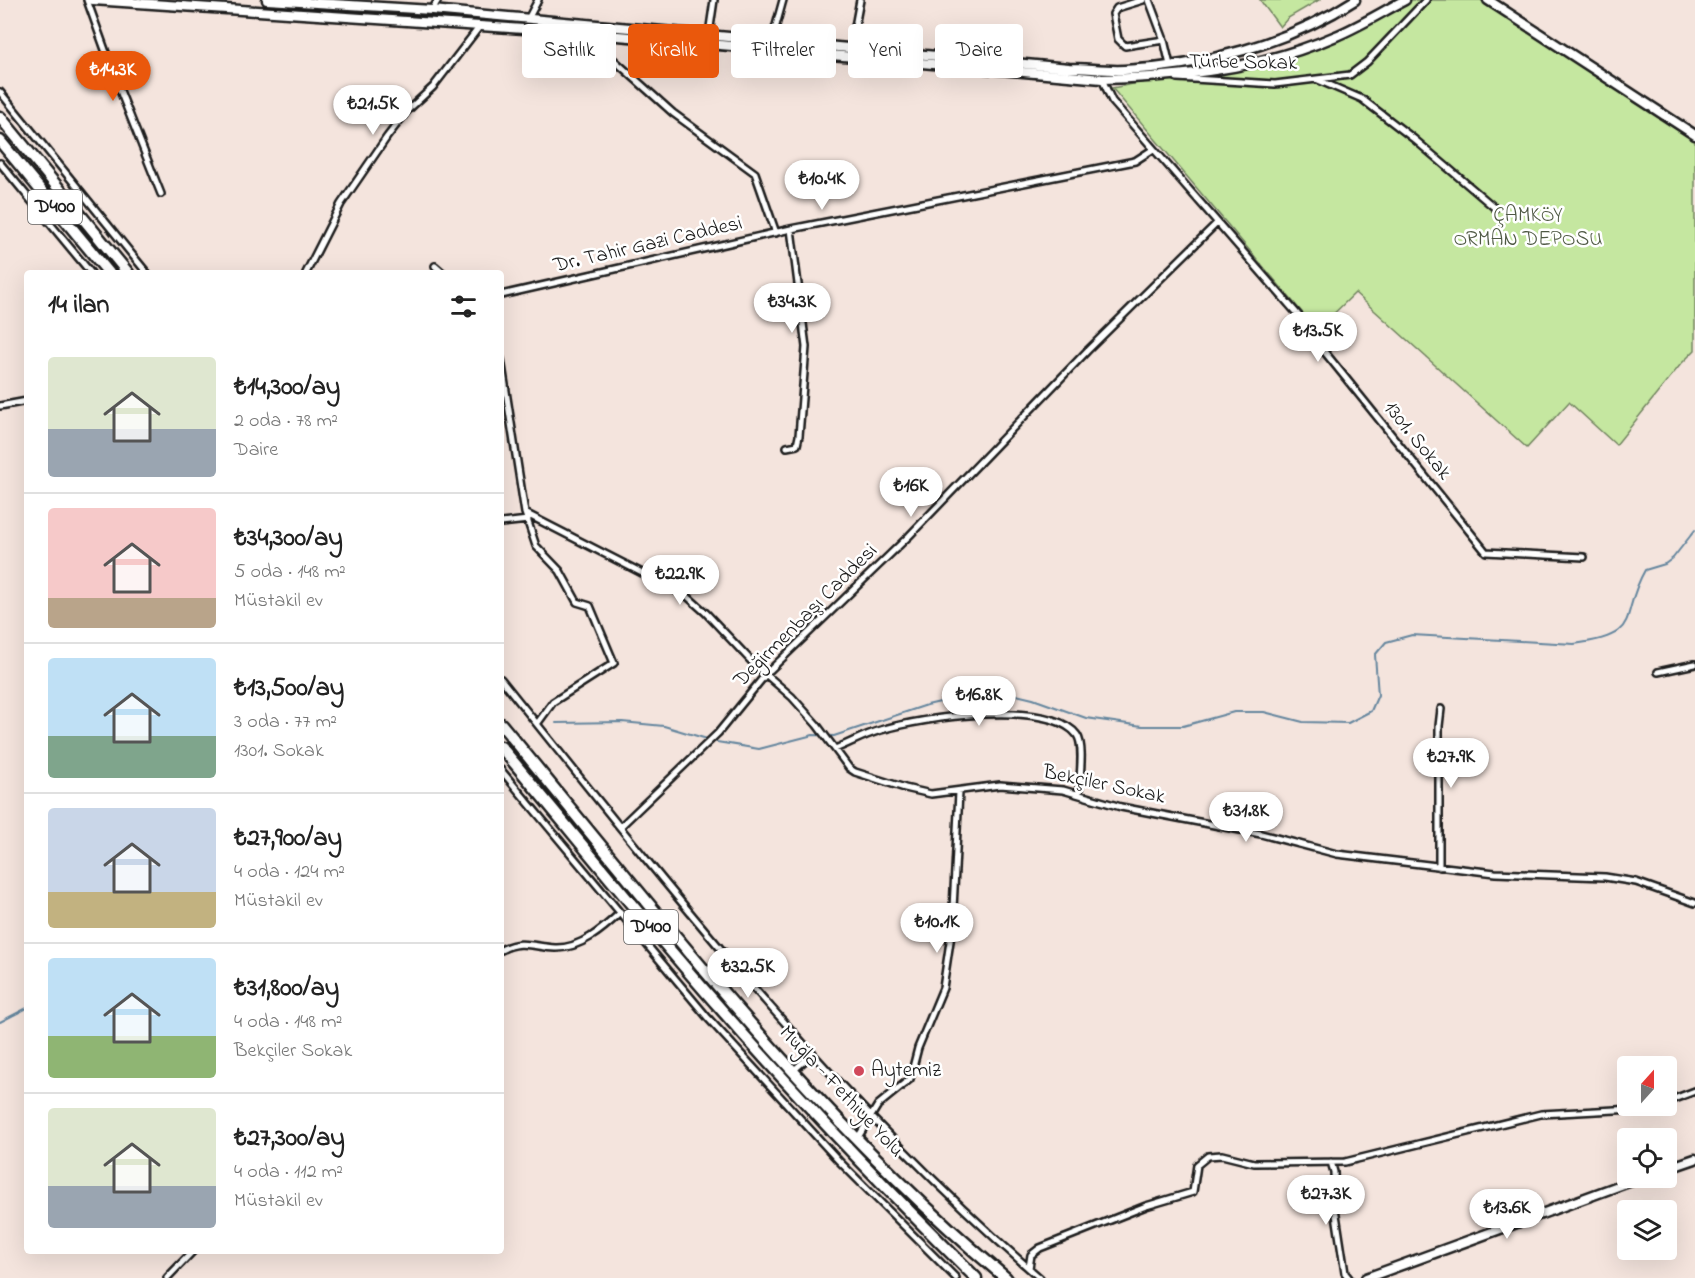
<!DOCTYPE html>
<html lang="tr">
<meta charset="utf-8">
<style>
body{margin:0;font-family:"Indie Flower",sans-serif;background:#f6f6f6;color:#222;height:100vh;display:flex;flex-direction:column;font-size:22px;white-space:nowrap}
*{box-sizing:border-box;margin:0}
p{font-size:20px;color:#767676}
.icon{flex:none;width:33px;height:33px;fill:none;stroke:currentColor;stroke-width:2;stroke-linecap:round;stroke-linejoin:round}
.map{position:relative;flex:1;overflow:hidden}
.details{position:absolute;left:24px;top:270px;width:480px;height:984px;display:flex;flex-direction:column;background:#fff;border-radius:6px;box-shadow:0 6px 24px #0002}
.details>*{flex:none}
.hud{position:absolute;left:522px;top:24px;width:570px;height:54px;display:flex;gap:12px}
.needle{width:39px;rotate:21deg}
.controls{position:absolute;left:1617px;top:1056px;display:grid;gap:12px}
.controls a{display:grid;place-items:center;width:60px;height:60px;border-radius:6px;background:#fff;box-shadow:0 6px 24px #0002;font-size:30px}
.price{position:absolute;translate:-50% -51px;padding:0 14px;border-radius:21px;background:#fff;color:#222;font-size:20px;line-height:39px;filter:drop-shadow(0 2px 3px #0008)}
.price::after{content:'';position:absolute;left:50%;top:36px;width:18px;height:14px;margin-left:-9px;background:inherit;clip-path:polygon(0 0,100% 0,50% 100%)}
.price.active{background:#ea580c;color:#fff}
ul{padding:0;list-style:none}
li{display:flex;align-items:center;gap:18px;height:150px;padding:0 24px}
li+li{border-top:2px solid #e0e0e0}
li span{display:grid;place-items:center;flex:none;width:168px;height:120px;border-radius:6px;color:#555}
li>.icon{margin-inline-start:auto}
span .icon{width:72px;height:72px;fill:#fffc;stroke-width:1}
li b{font-size:26px}
h2{display:flex;justify-content:space-between;align-items:center;height:72px;padding:0 24px;font-size:26px}
.tag{padding:0 21px;border-radius:6px;background:#fff;box-shadow:0 6px 24px #0002;font-size:21px;line-height:54px}
.tag.active{background:#ea580c;color:#fff}
.map>svg:first-child{display:block}
</style>
<div class="map">
<svg width="1695" height="1278" viewBox="0 0 1695 1278">
<rect width="100%" height="100%" fill="#f4e4dd"/>
<filter id="ink" filterUnits="userSpaceOnUse"><feTurbulence type="fractalNoise" baseFrequency=".0167" numOctaves="2"/><feDisplacementMap in="SourceGraphic" scale="12" xChannelSelector="R" yChannelSelector="G"/><feConvolveMatrix kernelMatrix="1 2 1 2 8 2 1 2 1" color-interpolation-filters="sRGB"/></filter>
<g filter="url(#ink)">
<!-- green -->
<path fill="#c5e7a0" stroke="#70825e" stroke-width="1.5" d="M1260 0H1319L1288 18 1280 27Z
M1401 0H1481L1695 141V350L1681 364 1616 445 1569 402 1527 448 1355 293 1317 330 1112 88 1311 50Z"/>
<g fill="none" stroke-linecap="round" stroke-linejoin="round">
<!-- stream -->
<path stroke="#65869e" stroke-width="2" d="M556 723 622 722 664 726 717 742 759 749 813 735 834 736 927 705 975 694 1004 692 1033 699 1086 718 1142 726H1183L1234 712H1264L1303 722 1348 723 1371 711 1378 695 1375 655 1386 642 1412 635 1574 644C1645 635 1618 617 1645 570L1665 564 1673 558 1695 530
M0 1022 27 1008"/>
<defs>
<path id="street" d="M87 0 117 83 161 194
M1143 0 1117 8 1113 14 1118 39 1125 46 1164 40
M1149 0 1164 40 1170 65
M432 10 438 0
M528 19 538 0
M584 33 673 113 755 173 776 233
M709 34 714 0
M772 40 783 0
M851 48 860 0
M1177 78 1275 84 1350 75 1367 62 1426 0
M1102 79 1112 101 1299 316 1319 345 1486 552 1584 557
M1318 80 1362 99 1414 139 1495 208
M0 92 147 273
M0 163 91 273
M435 266 443 273
M306 273 341 204 387 137 407 111 433 87 480 26
M501 295 791 229 1135 161 1152 150
M501 359 525 513 536 546 560 571 577 602 590 606 614 663 553 702 537 724
M0 406 27 401
M787 447 797 445 799 436 806 347 791 229
M525 513 687 596 706 613 755 665 792 697 817 725 849 768 855 772 905 788 931 794 1000 785 1063 790 1121 807 1261 834 1337 854 1495 873 1605 877 1636 882 1695 903
M501 523 528 520
M1658 672 1695 664
M501 679C669 889 836 1102 1040 1278
M835 749C850 743 866 734 881 730 921 718 1049 698 1077 735 1085 746 1079 781 1079 794
M501 770 708 1018 839 1161 956 1278
M620 827 718 733 766 674 909 536 1087 351 1217 223
M1439 867V726L1441 709
M501 950C521 939 534 947 555 948 580 949 603 929 620 913
M793 1071 813 1053
M1666 1102 1695 1091
M857 1139 878 1105 910 1079 918 1048 943 988 952 928 959 792
M1331 1162 1334 1172 1335 1208 1345 1273 1349 1278
M1029 1268 1031 1255 1040 1248 1146 1206 1193 1192 1197 1165 1208 1156 1222 1155 1254 1163 1345 1162 1541 1114 1634 1109 1653 1106
M167 1278 193 1251"/>
<path id="secondary" d="M93 0 584 33 1102 79C1183 77 1260 69 1336 36 1360 26 1382 12 1405 0
M267 0 432 10 1069 68C1087 68 1106 71 1124 70 1202 67 1289 43 1355 0
M1488 0 1695 135
M1666 1169 1695 1159
M1366 1278 1640 1178"/>
<path id="highway" d="M0 117 128 273
M0 141 109 273
M501 724C660 916 814 1118 1006 1278
M501 747C574 834 645 923 720 1008 802 1102 888 1191 976 1278"/>
</defs>
<!-- street casing -->
<use href="#street" stroke="#1c1c1c" stroke-width="10"/>
<!-- secondary casing -->
<use href="#secondary" stroke="#1c1c1c" stroke-width="13"/>
<!-- highway casing -->
<use href="#highway" stroke="#1c1c1c" stroke-width="15"/>
<!-- street -->
<use href="#street" stroke="#fff" stroke-width="5"/>
<!-- secondary -->
<use href="#secondary" stroke="#fff" stroke-width="8"/>
<!-- highway -->
<use href="#highway" stroke="#fff" stroke-width="10"/>
</g>
</g>
<!-- markers -->
<circle fill="#d1495b" stroke="#fff" stroke-width="2" cx="859" cy="1071" r="6"/>
<g text-anchor="middle" dominant-baseline="central" stroke-width="5" stroke-linejoin="round" paint-order="stroke">
<!-- shield labels -->
<g fill="#fff" stroke="#606060" stroke-width="1.5">
<rect x="28" y="190" width="54" height="34" rx="4.5"/>
<rect x="624" y="910" width="54" height="34" rx="4.5"/>
</g>
<g font-size="20" font-weight="bold" fill="#1c1c1c">
<text x="55" y="207">D400</text>
<text x="651" y="927">D400</text>
</g>
<!-- street labels -->
<g font-size="21" fill="#1c1c1c" stroke="#fff">
<text transform="translate(1243 63) rotate(1)">Türbe Sokak</text>
<text transform="translate(648 245) rotate(-13)">Dr. Tahir Gazi Caddesi</text>
<text transform="translate(1417 441) rotate(51)">1301. Sokak</text>
<text transform="translate(806 616) rotate(-45)">Değirmenbaşı Caddesi</text>
<text transform="translate(1104 785) rotate(12)">Bekçiler Sokak</text>
<text transform="translate(841 1092) rotate(47)">Muğla - Fethiye Yolu</text>
</g>
<!-- park labels -->
<g font-size="21" fill="#4f5944" stroke="#fff">
<text x="1528" y="216">ÇAMKÖY<tspan x="1528" dy="24">ORMAN DEPOSU</tspan></text>
</g>
<!-- poi labels -->
<g font-size="21" fill="#1c1c1c" stroke="#fff" text-anchor="start">
<text x="871" y="1071">Aytemiz</text>
</g>
</g>
</svg>
<div class="controls">
<a><svg class="needle" viewBox="-14 -14 28 28"><path d="M0-13l5 13h-10z" fill="#e53935"/><path d="M0 13l5-13h-10z" fill="#767676"/></svg></a>
<a><svg class="icon" aria-label="locate" viewBox="0 0 24 24"><circle cx="12" cy="12" r="6"/><path d="M12 2v4M12 18v4M2 12h4M18 12h4"/></svg></a>
<a><svg class="icon" aria-label="layers" viewBox="0 0 24 24"><path d="M12 4l9 5-9 5-9-5zM3 14l9 5 9-5"/></svg></a>
</div>
<b class="price active" style="left:113px;top:102px">₺14.3K</b>
<b class="price" style="left:373px;top:136px">₺21.5K</b>
<b class="price" style="left:822px;top:211px">₺10.4K</b>
<b class="price" style="left:792px;top:334px">₺34.3K</b>
<b class="price" style="left:1318px;top:363px">₺13.5K</b>
<b class="price" style="left:911px;top:518px">₺16K</b>
<b class="price" style="left:680px;top:606px">₺22.9K</b>
<b class="price" style="left:979px;top:727px">₺16.8K</b>
<b class="price" style="left:1451px;top:789px">₺27.9K</b>
<b class="price" style="left:1246px;top:843px">₺31.8K</b>
<b class="price" style="left:937px;top:954px">₺10.1K</b>
<b class="price" style="left:748px;top:999px">₺32.5K</b>
<b class="price" style="left:1326px;top:1226px">₺27.3K</b>
<b class="price" style="left:1507px;top:1240px">₺13.6K</b>
<div class="hud">
<a class="tag">Satılık</a>
<a class="tag active">Kiralık</a>
<a class="tag">Filtreler</a>
<a class="tag">Yeni</a>
<a class="tag">Daire</a>
</div>
<section class="details">
<h2>14 ilan<svg class="icon" aria-label="filters" viewBox="0 0 24 24"><path d="M4 7h16M4 17h16"/><circle cx="9" cy="7" r="2"/><circle cx="15" cy="17" r="2"/></svg></h2>
<ul>
<li><span style="background:linear-gradient(#dfe7d0 60%,#9aa5b1 0)"><svg class="icon" aria-label="home" viewBox="0 0 24 24"><path d="M3 11l9-7 9 7M6 9v11h12V9"/></svg></span><div><b>₺14,300/ay</b><p>2 oda · 78 m²</p><p>Daire</p></div></li>
<li><span style="background:linear-gradient(#f6c9c9 75%,#b9a48a 0)"><svg class="icon" aria-label="home" viewBox="0 0 24 24"><path d="M3 11l9-7 9 7M6 9v11h12V9"/></svg></span><div><b>₺34,300/ay</b><p>5 oda · 148 m²</p><p>Müstakil ev</p></div></li>
<li><span style="background:linear-gradient(#bfe0f5 65%,#7fa58c 0)"><svg class="icon" aria-label="home" viewBox="0 0 24 24"><path d="M3 11l9-7 9 7M6 9v11h12V9"/></svg></span><div><b>₺13,500/ay</b><p>3 oda · 77 m²</p><p>1301. Sokak</p></div></li>
<li><span style="background:linear-gradient(#c9d6e8 70%,#c2b280 0)"><svg class="icon" aria-label="home" viewBox="0 0 24 24"><path d="M3 11l9-7 9 7M6 9v11h12V9"/></svg></span><div><b>₺27,900/ay</b><p>4 oda · 124 m²</p><p>Müstakil ev</p></div></li>
<li><span style="background:linear-gradient(#bfe0f5 65%,#8fb573 0)"><svg class="icon" aria-label="home" viewBox="0 0 24 24"><path d="M3 11l9-7 9 7M6 9v11h12V9"/></svg></span><div><b>₺31,800/ay</b><p>4 oda · 148 m²</p><p>Bekçiler Sokak</p></div></li>
<li><span style="background:linear-gradient(#dfe7d0 65%,#9aa5b1 0)"><svg class="icon" aria-label="home" viewBox="0 0 24 24"><path d="M3 11l9-7 9 7M6 9v11h12V9"/></svg></span><div><b>₺27,300/ay</b><p>4 oda · 112 m²</p><p>Müstakil ev</p></div></li>
</ul>
</section>
</div>
